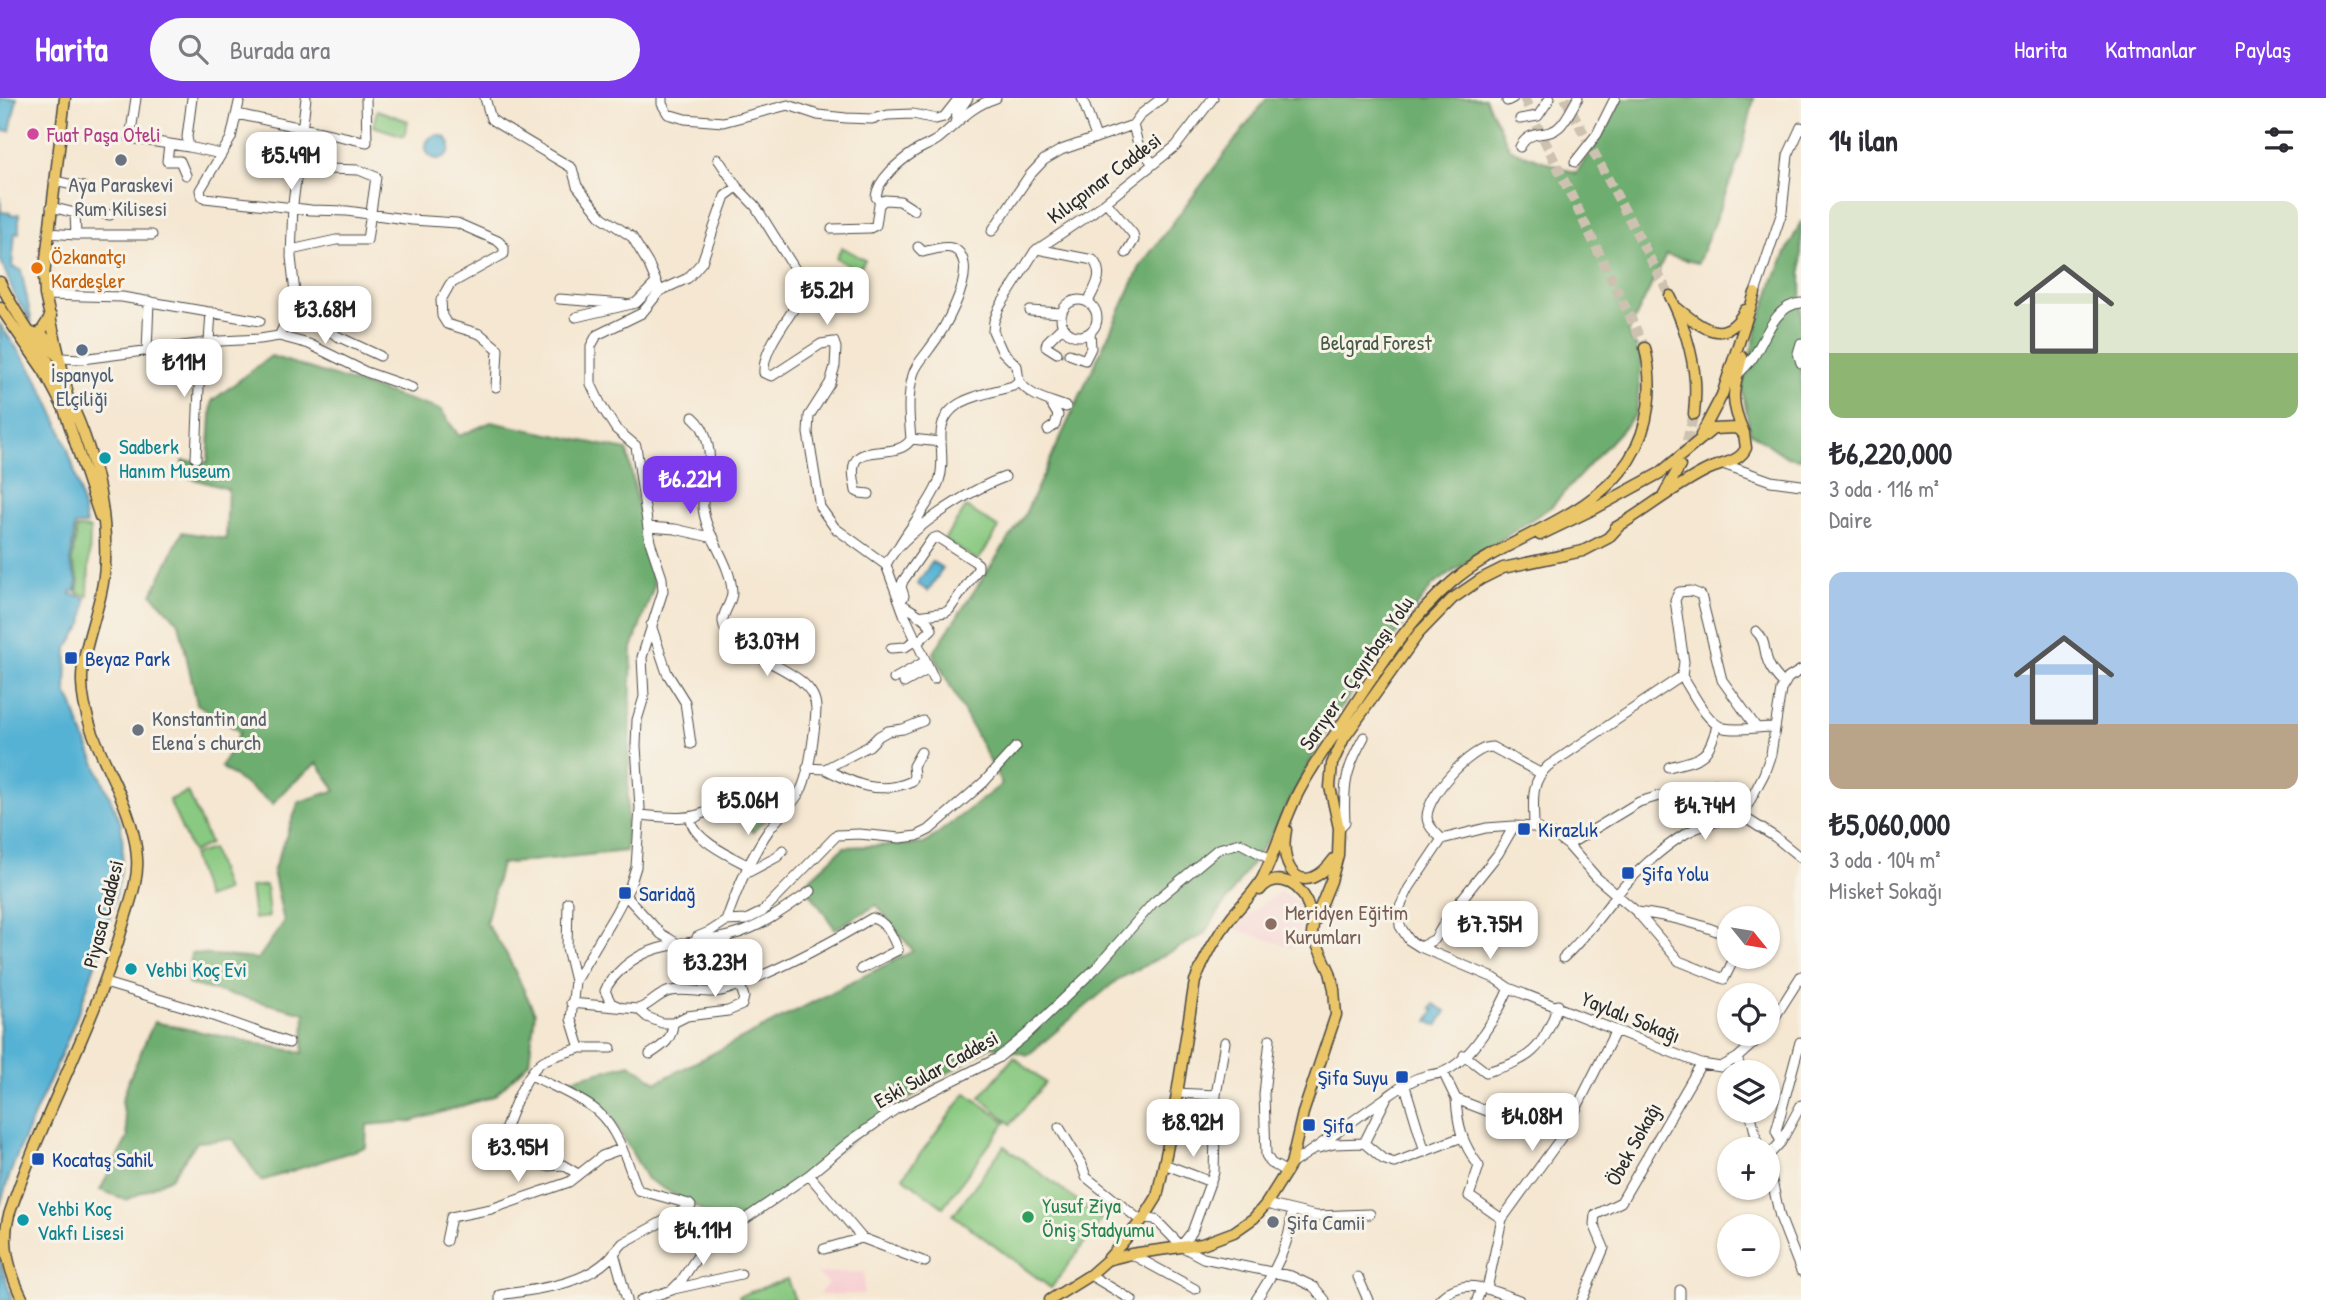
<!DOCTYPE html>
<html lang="tr">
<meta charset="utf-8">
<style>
body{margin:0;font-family:"Patrick Hand",sans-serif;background:#f7f7f7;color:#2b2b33;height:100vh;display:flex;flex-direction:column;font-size:26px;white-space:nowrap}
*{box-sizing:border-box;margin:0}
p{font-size:23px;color:#7c7c81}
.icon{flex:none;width:38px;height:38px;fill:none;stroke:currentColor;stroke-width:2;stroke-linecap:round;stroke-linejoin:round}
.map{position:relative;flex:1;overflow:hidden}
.sheet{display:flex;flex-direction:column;background:#fff;width:525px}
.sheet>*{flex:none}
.needle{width:46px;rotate:120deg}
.tools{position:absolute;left:1717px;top:808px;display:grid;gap:14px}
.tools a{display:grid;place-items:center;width:63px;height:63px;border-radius:50%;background:#fff;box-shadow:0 2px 5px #0004;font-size:35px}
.price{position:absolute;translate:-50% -60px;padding:0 16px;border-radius:14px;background:#fff;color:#222;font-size:23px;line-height:46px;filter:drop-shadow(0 2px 4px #0008)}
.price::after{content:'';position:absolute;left:50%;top:42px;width:21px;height:16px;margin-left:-10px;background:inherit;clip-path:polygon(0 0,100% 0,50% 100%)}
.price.current{background:#7c3aed;color:#fff}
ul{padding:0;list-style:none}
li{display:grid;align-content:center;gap:14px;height:371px;padding:0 28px}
li span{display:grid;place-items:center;height:217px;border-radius:14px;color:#555}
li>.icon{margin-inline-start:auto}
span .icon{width:126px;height:126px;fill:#fffc;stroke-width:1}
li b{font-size:30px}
h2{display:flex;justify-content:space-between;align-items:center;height:84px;padding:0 28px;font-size:30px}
header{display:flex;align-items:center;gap:42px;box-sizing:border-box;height:98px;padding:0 35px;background:#7c3aed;color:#fff}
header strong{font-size:33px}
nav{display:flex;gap:38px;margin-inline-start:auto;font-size:24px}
.search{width:490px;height:63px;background:#f7f7f7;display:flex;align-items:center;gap:18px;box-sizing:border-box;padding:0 24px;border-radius:38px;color:#7c7c81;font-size:26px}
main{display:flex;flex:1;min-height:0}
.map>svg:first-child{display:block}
</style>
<header>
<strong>Harita</strong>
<div class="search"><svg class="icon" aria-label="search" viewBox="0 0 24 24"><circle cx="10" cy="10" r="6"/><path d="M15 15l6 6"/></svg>Burada ara</div>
<nav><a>Harita</a><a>Katmanlar</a><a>Paylaş</a></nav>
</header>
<main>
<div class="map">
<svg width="1801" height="1202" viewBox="0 0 1801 1202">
<rect width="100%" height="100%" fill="#f7f3e8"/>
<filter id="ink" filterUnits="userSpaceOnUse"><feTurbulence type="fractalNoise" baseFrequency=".0143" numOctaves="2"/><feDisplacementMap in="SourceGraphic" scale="14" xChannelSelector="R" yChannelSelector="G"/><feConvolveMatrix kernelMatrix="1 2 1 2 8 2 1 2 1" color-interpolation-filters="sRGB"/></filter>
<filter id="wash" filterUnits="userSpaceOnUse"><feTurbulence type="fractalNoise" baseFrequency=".00686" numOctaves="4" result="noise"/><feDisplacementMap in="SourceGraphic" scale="28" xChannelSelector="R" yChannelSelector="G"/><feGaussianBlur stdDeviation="1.57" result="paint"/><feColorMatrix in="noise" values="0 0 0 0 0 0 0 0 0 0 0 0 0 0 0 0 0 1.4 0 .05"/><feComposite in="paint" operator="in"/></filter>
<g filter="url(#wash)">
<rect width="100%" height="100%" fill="#f5e7d1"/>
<!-- built -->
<path fill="#f7cfd3" d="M1279 794 1300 804 1304 820 1293 850 1235 831 1249 816Z
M864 1174V1196L818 1197 828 1185 816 1175Z"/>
<!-- green -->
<path fill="#89c981" stroke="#5a7a56" stroke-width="2" d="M377 12 408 23 404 38 373 28Z
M842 149 865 162 858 173 836 160Z
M966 409 999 430 978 463 944 442Z
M77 430 90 431 88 498 77 495 79 482 72 464Z
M188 694 210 746 192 754 169 702Z
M748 703 766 720 753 734 735 716Z
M212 751 226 793 206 800 192 757Z
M266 787 269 819 254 821 250 789Z
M1014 959 1045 985 1011 1026 980 999Z
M966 995 1006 1024 943 1109 903 1079Z
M1004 1048 1102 1121 1051 1190 953 1117Z
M787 1181 795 1202H741L739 1198Z"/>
<!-- forest -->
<path fill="#6ead6f" stroke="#4c6c4d" stroke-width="2" d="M1267 0H1485L1510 51 1576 75 1610 25 1621 0H1754L1741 56 1698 165 1666 157 1628 235 1642 258 1636 316 1552 408 1433 487 1334 619 1273 734 1203 837 1117 882 1028 957 991 948 922 991 733 1130 647 1081 607 1011 568 982 630 966 657 984 913 853 877 807 835 831 804 786 844 749 924 746 1002 686 933 555 1024 418 1141 167Z
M1801 123V361L1787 359 1750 334 1742 290 1757 231 1774 181Z
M271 258 441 312 459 338 491 324 627 352 654 488 632 550 626 753 501 766 486 825 506 855 535 915 529 964 494 998 413 1023 367 1027 366 1049 261 1083 233 1041 197 1044 171 1080 127 1102 100 1092 128 1039 122 1003 129 981 154 924 303 955 305 915 188 886 191 855 258 861 284 824 273 773 299 704 336 692 317 665 285 692 273 706 221 669 240 634 197 606 179 525 152 496 182 434 226 441 228 391 183 378V363L208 364 212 303Z"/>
<!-- water -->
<path fill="#56b2d4" stroke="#406e80" stroke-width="2" d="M0 0H17L10 33 0 32Z
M426 49a12 12 0 1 1 24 0a12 12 0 1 1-24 0Z
M0 99 1 114 10 115V117L19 116V135H15L12 169 21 172 32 225 15 198 0 160Z
M0 226C11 244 26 261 36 279 62 326 78 374 86 427H75L70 465 77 482 76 493H72L71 496 86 500 83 526 67 550 66 594 73 607 81 632 120 723C128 758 117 793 107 828 94 872 79 916 60 959 39 1008 14 1056 0 1108Z
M932 464 943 470 928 493 917 486Z
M1434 906 1446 913 1437 928 1428 923 1434 912 1431 910Z
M0 1160 12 1202H0Z"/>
</g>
<g filter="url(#ink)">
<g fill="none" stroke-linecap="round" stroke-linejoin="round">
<!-- major-tunnel -->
<path stroke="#cdc1b0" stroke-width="10" stroke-dasharray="10 5" stroke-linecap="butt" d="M1524 0 1645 250
M1565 0 1670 198
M1683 358 1694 316"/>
<defs>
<path id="minor" d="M136 0 130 40 189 49 221 56
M240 0 231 40 200 92 201 97 205 100 311 112 347 113 412 122 457 125 498 143 504 149V156L450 186 441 202 442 218 447 226 480 236 498 251 496 289
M485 0 491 21 498 26 572 70 577 88 602 119 632 139 649 167 660 193
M662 0V6L668 16 685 21 723 24 788 7 818 17 846 20 872 21 888 17 913 16 936 21 944 19 959 0
M1082 0 1096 39
M1507 3 1513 0
M237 16 367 44 366 0
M1520 21 1538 18 1550 0
M955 25 958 14 968 0
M1133 27 1138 46 1153 66
M169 47 167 63H180L186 77
M189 49 187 39 192 0
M1520 49C1531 29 1546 41 1559 29 1567 22 1572 9 1578 0
M718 61 737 89 756 109 806 189C796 214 762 247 764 275L772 278 821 246 834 244 836 250 835 268 830 285 809 318 808 335 820 409 835 430 886 467
M1575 64 1597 36 1615 0
M54 83 83 89
M1106 104 1133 136 1134 142 1126 155
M881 105 876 99C877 82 900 63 914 54 922 49 931 46 938 41 959 24 969 9 996 0
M51 109 75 115 89 113 110 117
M75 115 76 137
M832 131 870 130 876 127 879 106 885 102 900 103 914 112
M992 133 1029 78 1044 62 1061 52 1133 27 1141 16 1162 0
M48 135 76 137H152
M1037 151 1093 162C1105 176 1095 189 1088 204
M291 152 336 142H367L376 79 359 72 327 71
M1755 195 1782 114 1788 57 1801 29
M45 197 122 199 260 223
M294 201 320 226 337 238 380 258
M559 201 624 206
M1061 220a18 18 0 1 1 36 0a18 18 0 1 1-36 0Z
M1030 213 1062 215
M576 219 636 205 656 185
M279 238 292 212 295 195 291 159 293 106 306 0
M209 244 211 214
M1801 245 1798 255 1801 265
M147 254 149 203
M1057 255 1046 248 1047 244 1063 228
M1069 256 1085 262 1091 250 1090 234
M61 260 82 261 221 243 260 241 279 238 309 246 366 274 412 290
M1738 276C1744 270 1750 265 1754 258 1766 239 1775 207 1801 205
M1019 283C1030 299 1048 302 1066 309
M693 319C709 332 711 358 709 378 708 388 702 399 703 409 705 437 731 464 732 494 732 506 722 514 723 524 726 560 817 568 816 611 815 632 810 671 802 690 795 705 779 718 769 732 750 759 737 791 726 823
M1048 332 1055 327 1058 317 1050 304
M911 341 941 344
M196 360 200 266 203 245
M1723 366 1771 383 1801 387
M869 396 860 395 856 393C855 385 851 372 855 364 862 347 900 361 911 341 909 320 907 298 913 277 916 266 924 259 930 250 944 232 971 184 963 162 957 143 938 150 923 154L918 149
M648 429 675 431 714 440
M899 448C910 429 932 403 939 383 944 369 941 354 941 339 940 300 984 297 1013 288L1019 283 1017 268 1002 253 993 233 994 223 999 210 1035 153 1093 114 1176 48 1213 0
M651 527 667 575 685 604 691 646
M1756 533C1767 543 1763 554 1769 566 1772 574 1778 580 1784 586
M917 545 932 531C928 520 910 512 900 505L904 498 901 489 903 483 932 441 937 439 974 463 978 466V471L949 512 946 514 918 518
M891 550 905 549 916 542
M894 581 926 563
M934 581 904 516 886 467C900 435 972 391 1005 379
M904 585 929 571
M1756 629 1722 582 1701 497 1691 493 1679 494 1675 502 1684 564 1682 578C1692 593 1707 626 1724 630 1739 633 1759 629 1775 629
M1669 669C1702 660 1708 662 1717 627
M807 670 825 671 869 648 879 638 888 633 903 631 923 623
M825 671C855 686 879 698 912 683L914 678 913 668 921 654
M640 717C663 719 688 723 709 713L712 695
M698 718 691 722C694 742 732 759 749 768
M1742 718 1764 676 1771 656 1781 592 1788 580 1801 572
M1534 729C1534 705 1529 685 1548 668L1682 578
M1339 730 1345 724C1343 687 1346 671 1364 639
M1442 741C1436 735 1427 728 1427 719 1427 697 1472 648 1492 649L1540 675
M1568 747 1639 704 1659 698 1689 703 1715 686
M745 776 777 759 783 752
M625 797 661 836 678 846 681 845
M568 804 567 850 575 883
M1637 814C1670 818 1699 825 1729 838
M726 823 746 822 762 814 837 737 859 736 900 740 917 738 929 732 984 684 1016 649
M697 839 709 834 726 823
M1420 849 1435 841 1449 817 1498 756 1514 728
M1563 860C1584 841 1598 820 1616 798 1632 777 1662 750 1685 736 1702 726 1723 722 1742 718L1775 739 1801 760
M105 885 199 913 289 945
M1509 890 1701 966
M571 905 638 911C651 907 658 895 671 893 686 890 701 895 715 894 728 893 744 885 756 880 796 863 835 842 872 820 886 823 893 839 898 852L861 871
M620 909 611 905 605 893C609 882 617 876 625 868 657 841 694 848 732 837 762 829 786 810 811 793
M638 911 647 919 662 925H673L687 918 728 913 742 907 744 899 725 839
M1768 930 1801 878
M1270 941 1264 996 1266 1057 1271 1065 1287 1074
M580 950H611
M650 956C664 947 672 942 673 925
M1464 957 1486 974C1530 962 1543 952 1558 907
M1737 960 1742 975
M1443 974 1456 1001 1521 1026
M531 977C548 986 586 1002 598 1014 619 1033 628 1067 638 1092L689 1106 691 1108 623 1145 614 1155
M1405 988 1425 1054
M1176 995 1216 997
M1456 1001C1458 1030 1462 1045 1479 1068L1469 1098 1502 1121
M1750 1013 1759 1052
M1059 1029 1082 1067 1086 1079 1141 1123
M1781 1044 1776 1033 1800 944
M1364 1045 1383 1061 1394 1065 1462 1039
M1319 1050 1334 1046 1364 1045 1386 1001
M1768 1058 1781 1044 1801 1007
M1768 1065 1780 1119 1801 1173
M1164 1066 1211 1084
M1291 1066C1323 1046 1353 1022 1384 1001 1396 993 1409 982 1422 979 1429 976 1437 977 1443 974 1471 963 1498 916 1509 890L1494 880 1420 849 1409 842 1400 828 1399 811 1409 790 1442 741 1486 730 1514 728 1534 729 1554 737 1568 747 1597 780 1637 814 1679 863 1724 881 1735 859
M578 1076 563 1067 546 1068 498 1057C504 1033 522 977 543 963 554 957 569 954 580 950L571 921 575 883 615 816 630 788 636 769 640 710 636 648 637 622 644 599 642 559 663 493 662 480 650 444 636 348 616 331 602 309 591 286V248L597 237 642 215 660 193 688 180 702 164 725 98 737 89
M809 1077 862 1140 925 1164
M1266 1106 1316 1118 1370 1116
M1144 1120 1155 1121 1181 1148 1203 1160 1291 1178 1314 1189 1325 1202
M446 1143 451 1119 491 1111 569 1084 602 1058 621 1051
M1181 1148 1192 1134 1214 1074 1216 997 1225 944
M824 1151 862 1140
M1131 1156 1195 1191
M1090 1177 1132 1202
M1358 1179 1368 1202
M674 1191 741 1176
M1487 1191 1502 1121 1563 1037 1616 932
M500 1202V1197C538 1191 589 1187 614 1155L627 1202
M641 1202 672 1192 681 1183 703 1150 809 1077 849 1044 896 1011 998 960 1026 937 1097 869 1153 805 1218 751 1240 745 1270 761
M1256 1202C1271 1180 1294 1140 1291 1112
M1439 1202C1463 1177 1491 1192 1519 1202
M1477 1202 1481 1190
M1582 1202 1604 1150 1594 1126 1595 1117 1621 1104 1701 966 1721 969 1737 960 1764 936
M1680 1202V1192"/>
<path id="major" d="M65 0 44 178 45 197 67 292
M0 184C13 213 33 238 49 265 86 324 108 396 105 465 104 506 81 548 82 584 83 646 134 698 137 760 139 782 129 806 123 827 95 927 42 1018 9 1117 1 1145 10 1176 23 1202
M1670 198C1683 223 1693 256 1695 283 1696 294 1695 305 1694 316
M0 209 44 273 64 311 100 419
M1677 210C1701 229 1725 250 1745 212
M40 235C49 241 50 253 59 259
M24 236 40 235 51 218
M1742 259C1733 293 1729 302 1744 335
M1701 337 1722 297 1755 195
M1664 396 1680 368
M1540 437 1594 411 1660 375 1713 331 1736 330 1744 336 1746 350C1740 364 1722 365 1709 371 1675 387 1647 412 1615 430
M1286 732C1278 773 1304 802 1334 761
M1260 792C1273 775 1295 782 1305 800 1309 808 1311 818 1313 827
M1107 1162 1144 1120 1157 1099 1171 1033 1195 883C1204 861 1217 837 1232 818 1242 806 1254 795 1262 781 1276 753 1284 722 1299 693 1311 670 1327 648 1342 626 1375 576 1406 524 1452 484 1505 438 1590 423 1629 362 1650 329 1654 288 1645 250
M1050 1202 1090 1177 1107 1162 1131 1156 1202 1146 1234 1134 1254 1120 1266 1106 1291 1066 1303 1015 1336 917 1334 891 1330 874 1312 836 1313 827 1331 783 1338 757 1339 730 1330 689 1332 666 1344 640 1418 536 1452 501 1481 481 1503 470 1583 453 1608 440 1619 428"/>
</defs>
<!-- minor casing -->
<use href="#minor" stroke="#494744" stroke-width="11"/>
<!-- major casing -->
<use href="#major" stroke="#494744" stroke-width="13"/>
<!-- minor -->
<use href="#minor" stroke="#fff" stroke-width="9"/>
<!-- major -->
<use href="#major" stroke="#ebc669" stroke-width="10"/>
</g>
</g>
<!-- markers -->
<circle fill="#d1479c" stroke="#f7f3e8" stroke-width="2.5" cx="33" cy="36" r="7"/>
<g fill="#6b7280" stroke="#f7f3e8" stroke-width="2.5">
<circle cx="121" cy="62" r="7"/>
<circle cx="138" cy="632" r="7"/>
<circle cx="1273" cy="1124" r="7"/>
</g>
<circle fill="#e8710a" stroke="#f7f3e8" stroke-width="2.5" cx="37" cy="170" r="7"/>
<circle fill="#5c6f8a" stroke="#f7f3e8" stroke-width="2.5" cx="82" cy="252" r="7"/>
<g fill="#0f9aa8" stroke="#f7f3e8" stroke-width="2.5">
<circle cx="105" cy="360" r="7"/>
<circle cx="131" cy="871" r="7"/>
<circle cx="23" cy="1122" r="7"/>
</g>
<g fill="#1a4fb4" stroke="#f7f3e8" stroke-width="2.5">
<rect x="64" y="553" width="14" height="14" rx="3.5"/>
<rect x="1517" y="724" width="14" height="14" rx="3.5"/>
<rect x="1621" y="768" width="14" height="14" rx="3.5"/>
<rect x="618" y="788" width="14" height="14" rx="3.5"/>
<rect x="1395" y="972" width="14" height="14" rx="3.5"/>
<rect x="1302" y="1020" width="14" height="14" rx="3.5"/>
<rect x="31" y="1054" width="14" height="14" rx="3.5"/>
</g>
<circle fill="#8d6e63" stroke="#f7f3e8" stroke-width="2.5" cx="1271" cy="826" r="7"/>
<circle fill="#2e9e5b" stroke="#f7f3e8" stroke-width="2.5" cx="1028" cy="1119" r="7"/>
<g text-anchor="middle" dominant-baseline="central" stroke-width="6" stroke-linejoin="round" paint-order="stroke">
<!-- hotel labels -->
<g font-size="21" fill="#b23c85" stroke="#f7f3e8" text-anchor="start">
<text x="47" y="36">Fuat Paşa Oteli</text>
</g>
<!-- street labels -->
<g font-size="21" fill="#2b2b2b" stroke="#f7f3e8">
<text transform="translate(1104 80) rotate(-37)">Kılıçpınar Caddesi</text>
<text transform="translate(1356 575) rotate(-55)">Sarıyer - Çayırbaşı Yolu</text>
<text transform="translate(103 816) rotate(-76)">Piyasa Caddesi</text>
<text transform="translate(1631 919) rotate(22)">Yaylalı Sokağı</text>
<text transform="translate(936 971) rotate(-29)">Eski Sular Caddesi</text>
<text transform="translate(1633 1046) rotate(-61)">Öbek Sokağı</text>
</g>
<!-- worship labels -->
<g font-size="21" fill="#5b616d" stroke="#f7f3e8" text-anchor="start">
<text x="121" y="86" text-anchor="middle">Aya Paraskevi<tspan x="121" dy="24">Rum Kilisesi</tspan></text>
<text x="152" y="620">Konstantin and<tspan x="152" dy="24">Elena’s church</tspan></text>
<text x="1287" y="1124">Şifa Camii</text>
</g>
<!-- food labels -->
<g font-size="21" fill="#c56008" stroke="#f7f3e8" text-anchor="start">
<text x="51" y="158">Özkanatçı<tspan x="51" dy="24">Kardeşler</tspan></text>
</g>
<!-- park labels -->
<g font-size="21" fill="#475a45" stroke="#f7f3e8">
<text x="1376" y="244">Belgrad Forest</text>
</g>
<!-- service labels -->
<g font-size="21" fill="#4e5e75" stroke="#f7f3e8">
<text x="82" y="276">İspanyol<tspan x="82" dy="24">Elçiliği</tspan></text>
</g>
<!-- culture labels -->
<g font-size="21" fill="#0d838f" stroke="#f7f3e8" text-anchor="start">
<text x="119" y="348">Sadberk<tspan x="119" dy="24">Hanım Museum</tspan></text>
<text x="145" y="871">Vehbi Koç Evi</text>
<text x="37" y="1110">Vehbi Koç<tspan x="37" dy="24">Vakfı Lisesi</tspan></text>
</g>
<!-- transit labels -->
<g font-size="21" fill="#164399" stroke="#f7f3e8" text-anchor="start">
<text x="85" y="560">Beyaz Park</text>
<text x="1538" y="731">Kirazlık</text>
<text x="1642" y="775">Şifa Yolu</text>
<text x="639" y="795">Saridağ</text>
<text x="1388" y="979" text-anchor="end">Şifa Suyu</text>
<text x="1323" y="1027">Şifa</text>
<text x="52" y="1061">Kocataş Sahil</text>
</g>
<!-- education labels -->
<g font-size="21" fill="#785e54" stroke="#f7f3e8" text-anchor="start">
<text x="1285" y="814">Meridyen Eğitim<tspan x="1285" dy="24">Kurumları</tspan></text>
</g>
<!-- leisure labels -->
<g font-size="21" fill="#27864d" stroke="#f7f3e8" text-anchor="start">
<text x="1042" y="1107">Yusuf Ziya<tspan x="1042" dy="24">Öniş Stadyumu</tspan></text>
</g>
</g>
</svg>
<div class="tools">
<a><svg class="needle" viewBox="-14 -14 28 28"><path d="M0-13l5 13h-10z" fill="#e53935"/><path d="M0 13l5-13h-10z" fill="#7c7c81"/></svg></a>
<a><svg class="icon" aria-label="locate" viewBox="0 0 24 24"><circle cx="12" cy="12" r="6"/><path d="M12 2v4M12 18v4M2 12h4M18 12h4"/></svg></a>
<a><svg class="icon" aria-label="layers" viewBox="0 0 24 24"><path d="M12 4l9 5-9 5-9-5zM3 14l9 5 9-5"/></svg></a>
<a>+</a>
<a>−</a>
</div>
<b class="price" style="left:291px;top:94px">₺5.49M</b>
<b class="price" style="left:827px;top:229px">₺5.2M</b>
<b class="price" style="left:325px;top:248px">₺3.68M</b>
<b class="price" style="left:184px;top:301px">₺11M</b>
<b class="price current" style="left:690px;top:418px">₺6.22M</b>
<b class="price" style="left:767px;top:580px">₺3.07M</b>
<b class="price" style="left:748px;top:739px">₺5.06M</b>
<b class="price" style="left:1705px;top:744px">₺4.74M</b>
<b class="price" style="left:1490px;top:863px">₺7.75M</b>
<b class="price" style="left:715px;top:901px">₺3.23M</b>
<b class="price" style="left:1532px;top:1055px">₺4.08M</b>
<b class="price" style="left:1193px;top:1061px">₺8.92M</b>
<b class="price" style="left:518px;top:1086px">₺3.95M</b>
<b class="price" style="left:703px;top:1169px">₺4.11M</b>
</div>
<section class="sheet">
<h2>14 ilan<svg class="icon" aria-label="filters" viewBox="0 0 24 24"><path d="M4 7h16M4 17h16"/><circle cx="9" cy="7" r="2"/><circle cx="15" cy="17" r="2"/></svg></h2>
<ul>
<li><span style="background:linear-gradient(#dfe7d0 70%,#8fb573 0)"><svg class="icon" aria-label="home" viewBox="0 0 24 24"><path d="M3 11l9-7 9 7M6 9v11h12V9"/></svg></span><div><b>₺6,220,000</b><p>3 oda · 116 m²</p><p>Daire</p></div></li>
<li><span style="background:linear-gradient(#a9c7e8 70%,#b9a48a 0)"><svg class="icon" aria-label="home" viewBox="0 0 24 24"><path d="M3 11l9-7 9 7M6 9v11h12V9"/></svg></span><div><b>₺5,060,000</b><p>3 oda · 104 m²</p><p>Misket Sokağı</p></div></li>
</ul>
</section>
</main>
